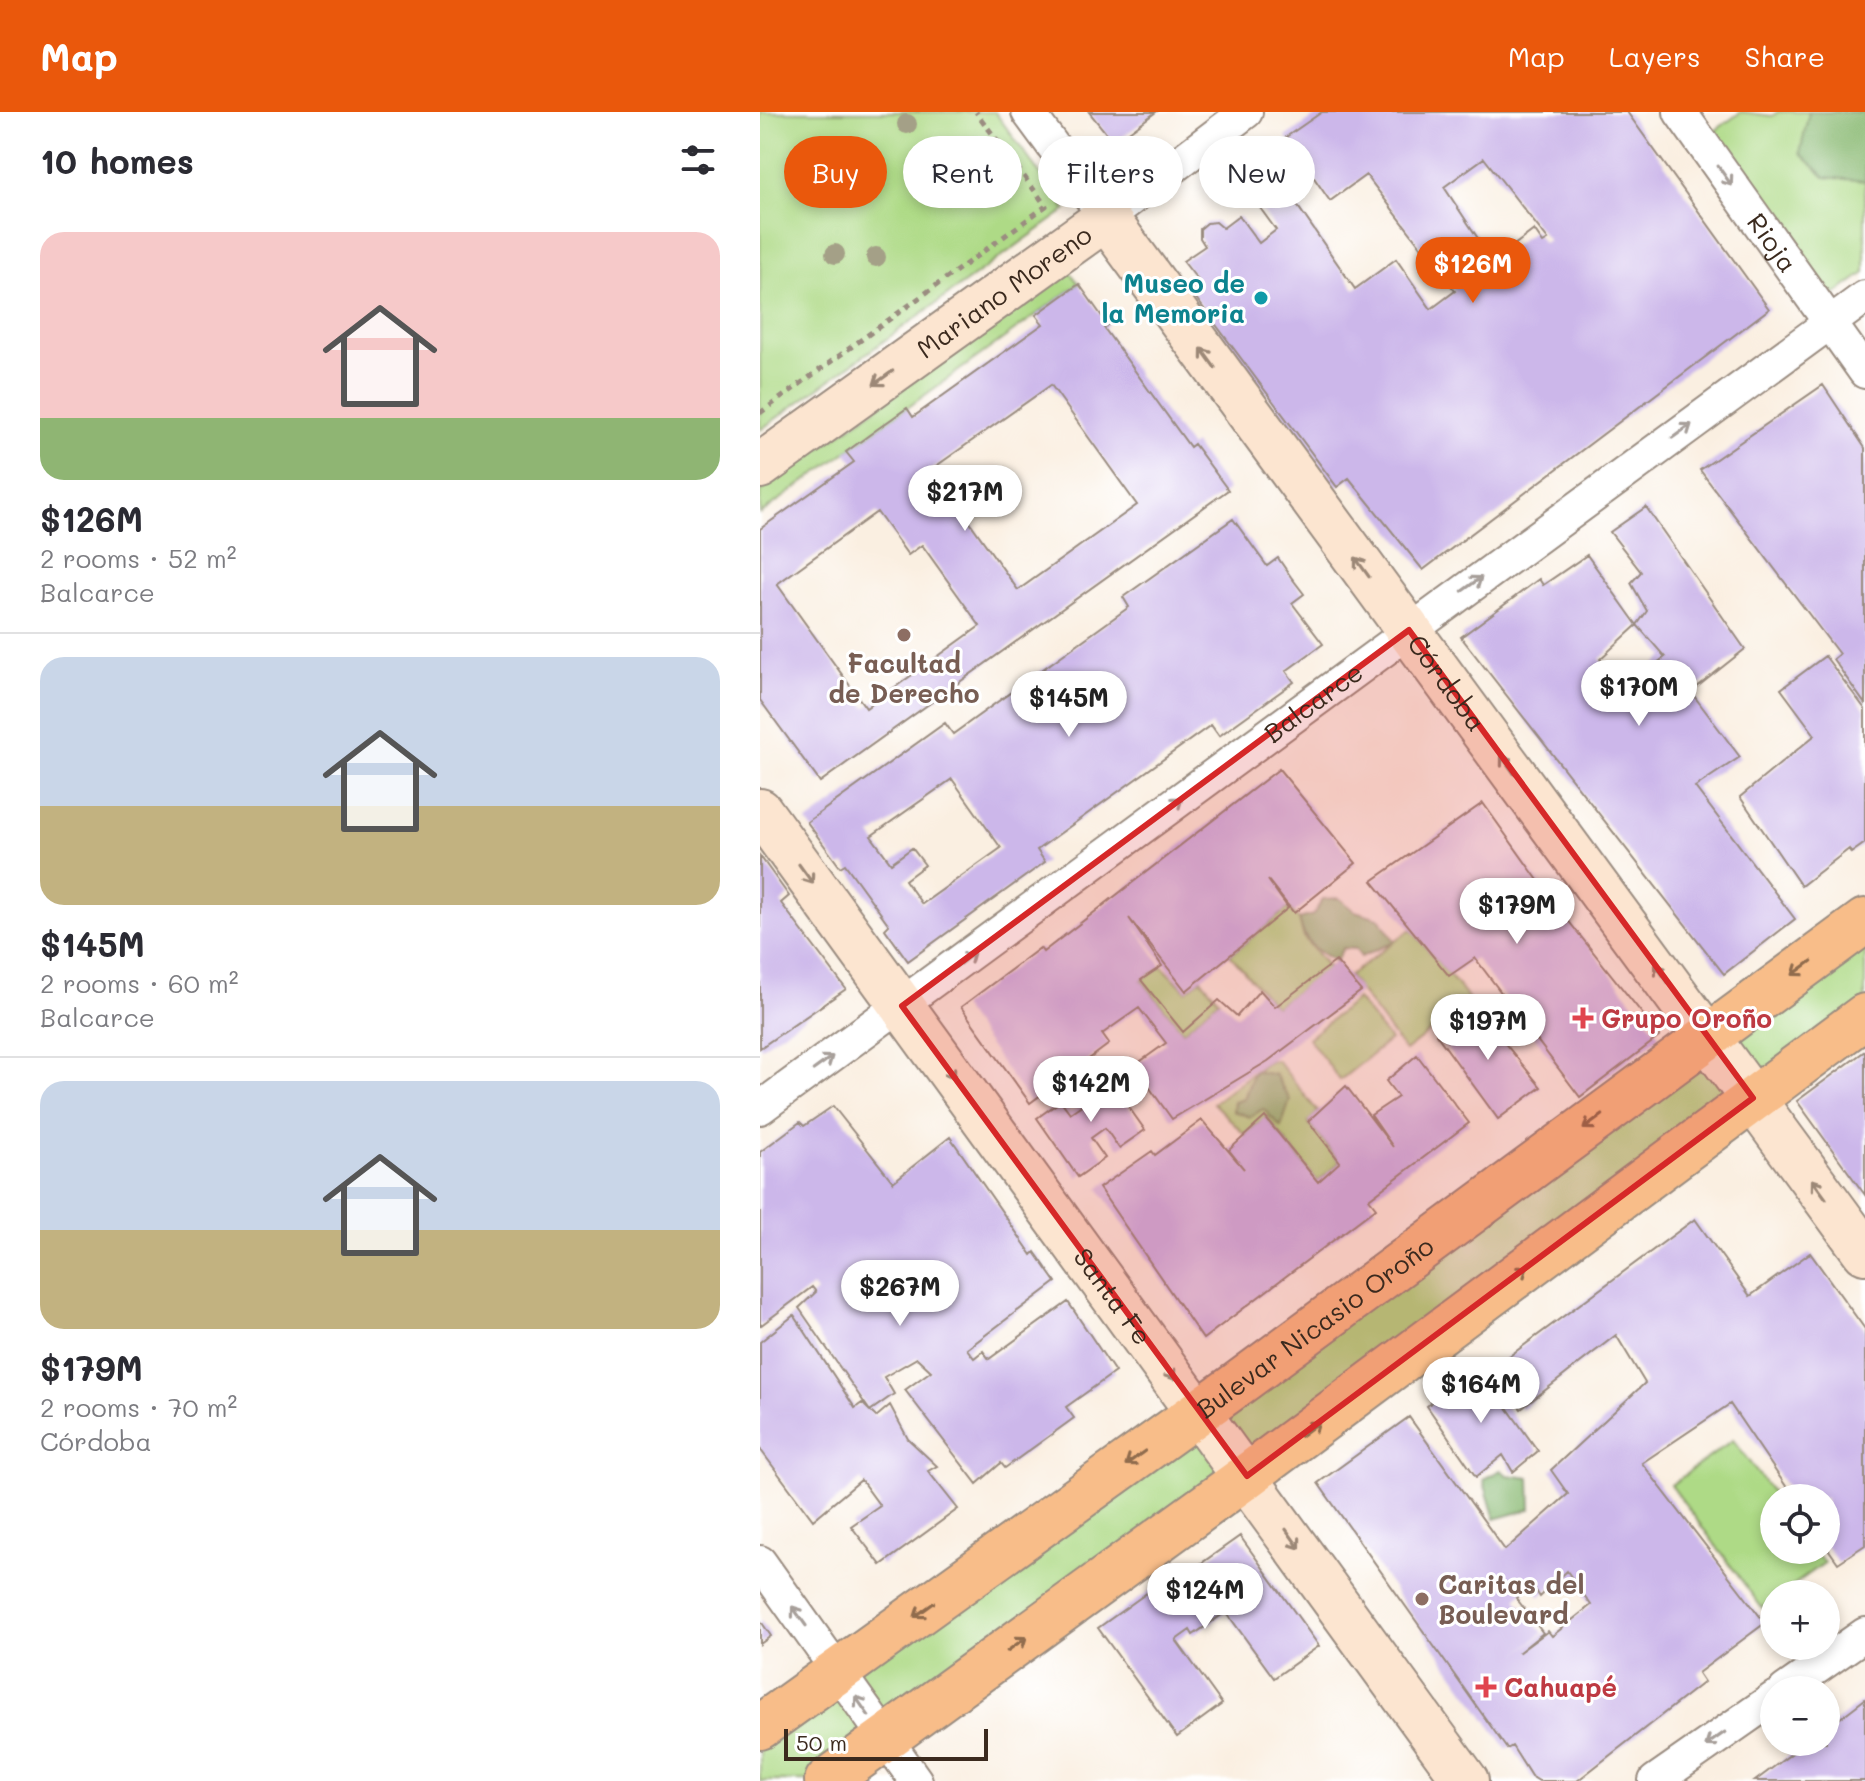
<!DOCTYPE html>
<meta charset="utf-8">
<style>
body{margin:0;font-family:Mali,sans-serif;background:#f2f2f3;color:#2b2b33;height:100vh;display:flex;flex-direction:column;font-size:30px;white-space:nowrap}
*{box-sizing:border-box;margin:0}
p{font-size:26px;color:#7c7c81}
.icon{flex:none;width:44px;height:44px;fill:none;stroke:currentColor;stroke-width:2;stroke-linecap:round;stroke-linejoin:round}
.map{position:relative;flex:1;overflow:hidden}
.drawer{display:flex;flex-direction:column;background:#fff;width:760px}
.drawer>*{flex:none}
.banner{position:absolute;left:24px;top:24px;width:760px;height:72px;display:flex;gap:16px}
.tools{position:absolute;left:1000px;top:1372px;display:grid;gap:16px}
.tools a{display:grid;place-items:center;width:80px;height:80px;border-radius:50%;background:#fff;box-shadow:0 4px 12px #0003;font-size:40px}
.scale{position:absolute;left:24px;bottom:20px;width:204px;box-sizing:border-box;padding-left:8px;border:4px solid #3b2a1e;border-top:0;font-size:22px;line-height:28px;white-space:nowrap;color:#3b2a1e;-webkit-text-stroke:6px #fff;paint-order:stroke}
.price{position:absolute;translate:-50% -68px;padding:0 18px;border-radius:28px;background:#fff;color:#222;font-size:26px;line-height:52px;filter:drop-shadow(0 2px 4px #0008)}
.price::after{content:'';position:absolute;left:50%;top:48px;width:24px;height:18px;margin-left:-12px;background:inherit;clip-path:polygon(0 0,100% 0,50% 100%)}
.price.selected{background:#ea580c;color:#fff}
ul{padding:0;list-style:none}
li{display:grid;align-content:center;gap:16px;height:424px;padding:0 40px}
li+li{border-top:2px solid #e1e1e2}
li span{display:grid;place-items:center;height:248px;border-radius:24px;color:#555}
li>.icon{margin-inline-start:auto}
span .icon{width:144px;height:144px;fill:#fffc;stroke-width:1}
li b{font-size:34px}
h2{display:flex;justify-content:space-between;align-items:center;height:96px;padding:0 40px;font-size:34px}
.tag{padding:0 28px;border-radius:36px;background:#fff;box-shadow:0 4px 12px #0003;font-size:28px;line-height:72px}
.tag.selected{background:#ea580c;color:#fff}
header{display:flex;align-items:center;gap:48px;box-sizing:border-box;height:112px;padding:0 40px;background:#ea580c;color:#fff}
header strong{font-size:38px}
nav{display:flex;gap:44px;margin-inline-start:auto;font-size:28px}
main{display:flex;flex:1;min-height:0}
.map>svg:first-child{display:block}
</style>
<header>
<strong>Map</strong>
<nav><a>Map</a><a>Layers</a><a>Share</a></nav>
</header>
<main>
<section class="drawer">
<h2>10 homes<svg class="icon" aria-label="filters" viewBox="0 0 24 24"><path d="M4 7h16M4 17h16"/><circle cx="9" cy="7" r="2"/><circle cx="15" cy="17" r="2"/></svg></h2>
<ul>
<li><span style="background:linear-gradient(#f6c9c9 75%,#8fb573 0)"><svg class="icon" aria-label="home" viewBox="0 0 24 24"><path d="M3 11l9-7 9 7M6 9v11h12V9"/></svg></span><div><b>$126M</b><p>2 rooms · 52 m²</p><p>Balcarce</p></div></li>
<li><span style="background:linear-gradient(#c9d6e8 60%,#c2b280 0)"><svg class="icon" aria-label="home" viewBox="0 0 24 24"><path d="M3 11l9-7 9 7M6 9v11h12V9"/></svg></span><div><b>$145M</b><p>2 rooms · 60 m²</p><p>Balcarce</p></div></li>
<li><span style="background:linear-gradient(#c9d6e8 60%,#c2b280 0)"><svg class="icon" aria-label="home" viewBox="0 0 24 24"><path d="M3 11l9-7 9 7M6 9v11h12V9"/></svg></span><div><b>$179M</b><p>2 rooms · 70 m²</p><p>Córdoba</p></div></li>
</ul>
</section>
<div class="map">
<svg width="1105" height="1669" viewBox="0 0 1105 1669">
<rect width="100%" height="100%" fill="#fff"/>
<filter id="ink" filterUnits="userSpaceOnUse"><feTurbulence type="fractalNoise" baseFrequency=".0125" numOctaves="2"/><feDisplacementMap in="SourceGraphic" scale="16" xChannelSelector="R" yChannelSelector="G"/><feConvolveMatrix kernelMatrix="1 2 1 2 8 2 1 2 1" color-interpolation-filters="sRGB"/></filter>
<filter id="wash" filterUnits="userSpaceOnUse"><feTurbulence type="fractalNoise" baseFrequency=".006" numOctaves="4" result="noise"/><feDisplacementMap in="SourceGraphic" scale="32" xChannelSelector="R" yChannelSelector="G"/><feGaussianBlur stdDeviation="1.8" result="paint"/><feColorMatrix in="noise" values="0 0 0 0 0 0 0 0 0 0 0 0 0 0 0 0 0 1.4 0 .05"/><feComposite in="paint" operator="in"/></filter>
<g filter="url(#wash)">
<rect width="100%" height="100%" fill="#faefe1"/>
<!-- green -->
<path fill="#aeda86" stroke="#748252" stroke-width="2" d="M0 0H235L306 98 0 318Z
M981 0 1012 4 1018 0H1105V161L1070 186 952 21Z
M308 157 319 172 0 402V380Z
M528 796 539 807 544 826 569 856 515 895 470 843Z
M1105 809V904L67 1669H0V1615Z
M651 817 710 888 645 939 589 864Z
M402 854 426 879 441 867 459 888 423 920 381 868Z
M597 887 630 928 580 968 548 926Z
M517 948 558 1000 548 1010 580 1050 558 1070 506 1005 485 1023 453 991 508 949Z
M973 1328 1016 1386 1014 1438H1054L1064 1451 1021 1482H1014V1487L1002 1496 911 1373Z"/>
<!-- forest -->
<path fill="#8aba73" stroke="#627248" stroke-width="2" d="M1049 0H1105V69L1065 65 1040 41Z
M579 786 595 799 619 806 635 829 601 845 596 837 583 836 576 849C554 839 544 830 539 807L553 803 563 787Z
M494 959 515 963 530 988 521 1015 503 997 490 1005 473 999 474 990 484 987Z
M741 1358 747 1363 770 1366 771 1397 735 1407 723 1367Z"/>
<g id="blocks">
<!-- building -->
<path fill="#ccb7ea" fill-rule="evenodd" d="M329 0H396L354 31Z
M562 0H867L1009 197 663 458 589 366 577 375 430 178 440 171 423 149 445 134 440 126V117L447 111 456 110 463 116 479 104 499 131 516 118 474 60 501 41 595 177 636 147 671 197 695 179 606 63 570 89 526 25ZM724 46 788 128 783 131 774 118 733 149 684 75Z
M319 172 348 213 344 216 430 335 434 332 468 378 60 670 0 588V417L94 350 86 340 116 318 147 296 153 305 283 212 276 203ZM291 273 377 393 258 478 172 357ZM117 400 148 443 162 433 220 514 106 596 17 472Z
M1063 273 1105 336V592L1073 547 1079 542 940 358Z
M886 395 985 537 931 580 980 645 935 675 1035 807 964 862 701 525 779 467 783 473 827 443 877 513 840 547 864 576 905 545 877 513 887 499 871 471 881 460 850 420Z
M473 407 507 454 518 446 531 465 544 482 532 491 563 532 526 559 534 570 459 624 451 613 277 738 285 750 148 849 125 817 129 813 85 752 80 755 47 710 185 611 193 622 369 495 363 485ZM192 667 241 736 162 792 145 768 165 753 152 736 131 751 111 724Z
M1065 544 1105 597V731L1091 741 1089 737 1041 774 980 685 1055 623 1021 577Z
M519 657 596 751 534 801 508 768 528 796 426 879 369 806 402 854 381 868 423 920 459 888 477 904 500 878 515 895 576 849 601 879 508 949 412 1007 374 954 406 931 379 896 342 922 349 932 270 991 201 895 280 836 283 840Z
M723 691 795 792 900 924 820 985 715 846 689 864 612 769Z
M0 744 29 784 21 791 86 877 0 936Z
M714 894 781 975 738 1007 676 922Z
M1105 939V1083L1037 989Z
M657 943 709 1011 609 1087 616 1096 443 1227 339 1076 392 1039 395 1043 442 1008 484 1057 469 1038 505 1005 558 1070 580 1050 548 1009 586 974 633 1035 611 1003 638 985 626 969Z
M343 959 385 1018 359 1036 345 1016 331 1026 345 1046 318 1065 277 1006 301 989 310 1001 326 990 317 977Z
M73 994 133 1070 190 1025 272 1143 275 1140 296 1170 207 1237 214 1246 223 1239 229 1247 308 1190 355 1260 306 1295 314 1306 245 1356 241 1351 217 1372 145 1278 171 1259 157 1246 124 1265 134 1282 110 1299 116 1305 130 1293 148 1327 177 1354 168 1359 198 1397 121 1453 91 1414 120 1394 101 1368 53 1408 0 1337V1230L34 1203 95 1296 102 1291 110 1299 39 1196 56 1180 52 1175 0 1214V1040L40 1010 44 1014Z
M935 1107 990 1184 1050 1141 1105 1217V1433L1078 1451 1066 1434V1386H1034L970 1292 882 1351 1005 1511 938 1561 944 1570 817 1669H779L771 1664 752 1634 747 1637 558 1371 649 1305 745 1438 808 1382 791 1358 885 1271 856 1223 761 1297 732 1257ZM807 1459 831 1493 792 1524 788 1519 758 1541 783 1521 756 1486 772 1473 780 1485Z
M718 1255 778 1339 753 1360 743 1343 716 1365 667 1294Z
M480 1424 559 1534 514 1566 466 1500 433 1523 430 1518 416 1528 462 1592 417 1625 338 1516 398 1473 402 1479Z
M0 1508 11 1524 0 1532Z
M1105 1587V1669H995L1047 1630H1066V1617Z"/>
</g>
</g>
<g filter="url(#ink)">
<use href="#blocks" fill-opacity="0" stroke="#9a8c80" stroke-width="2"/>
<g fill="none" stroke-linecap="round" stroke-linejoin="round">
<defs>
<g id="minor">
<path d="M268 0 346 106 486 0"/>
<path id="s1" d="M920 0 1105 260"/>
<path id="s2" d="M0 996 1105 185"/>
<path d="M0 1450 156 1669"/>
<path d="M1025 1578 1105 1522"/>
<path d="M895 1669 1014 1586"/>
</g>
<g id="secondary">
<path id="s3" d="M0 354 346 106 1105 1140"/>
<path id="s4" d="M0 699 706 1669"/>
</g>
<g id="primary">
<path id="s5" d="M0 1615 475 1274 1105 809"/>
<path d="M67 1669 487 1364 1105 904"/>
</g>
</defs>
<!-- minor casing -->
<use href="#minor" stroke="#9a8c80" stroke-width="36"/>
<!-- secondary casing -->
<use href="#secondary" stroke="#9a8c80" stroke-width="48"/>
<!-- primary casing -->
<use href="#primary" stroke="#9a8c80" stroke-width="48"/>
<!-- path -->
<path stroke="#9a8c80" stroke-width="5" stroke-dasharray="6 6" stroke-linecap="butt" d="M0 301 286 94 216 0"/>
<!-- minor -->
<use href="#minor" stroke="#fff" stroke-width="32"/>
<!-- secondary -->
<use href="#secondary" stroke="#fce5d0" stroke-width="44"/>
<!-- primary -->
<use href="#primary" stroke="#f8bd89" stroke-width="44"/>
</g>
<!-- trees -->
<g fill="#a4a087">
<circle cx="147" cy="12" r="10"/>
<circle cx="75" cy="142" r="10"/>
<circle cx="116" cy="145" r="10"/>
</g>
<!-- one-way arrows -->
<defs><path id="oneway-shaft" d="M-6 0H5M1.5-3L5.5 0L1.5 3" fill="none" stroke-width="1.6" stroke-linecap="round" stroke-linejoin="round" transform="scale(2)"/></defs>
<g stroke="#a79f9a">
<use href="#oneway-shaft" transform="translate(965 64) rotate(55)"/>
<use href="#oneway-shaft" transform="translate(922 319) rotate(-36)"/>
<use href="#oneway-shaft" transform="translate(712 472) rotate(-36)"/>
<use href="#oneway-shaft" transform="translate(413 693) rotate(-37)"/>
<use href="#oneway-shaft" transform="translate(205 848) rotate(-37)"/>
<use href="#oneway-shaft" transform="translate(63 951) rotate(-36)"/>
<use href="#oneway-shaft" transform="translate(39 1504) rotate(-126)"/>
<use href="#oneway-shaft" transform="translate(102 1594) rotate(-125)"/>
<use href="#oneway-shaft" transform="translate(955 1627) rotate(145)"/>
</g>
<g stroke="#9c8877">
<use href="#oneway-shaft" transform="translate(448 246) rotate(-126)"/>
<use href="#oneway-shaft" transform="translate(123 266) rotate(144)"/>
<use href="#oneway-shaft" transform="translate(602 455) rotate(-126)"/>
<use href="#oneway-shaft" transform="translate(748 653) rotate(-126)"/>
<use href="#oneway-shaft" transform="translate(46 762) rotate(54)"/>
<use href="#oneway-shaft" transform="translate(902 862) rotate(-126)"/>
<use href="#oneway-shaft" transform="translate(188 957) rotate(54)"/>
<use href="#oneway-shaft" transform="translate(1059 1077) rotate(-126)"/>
<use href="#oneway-shaft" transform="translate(408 1258) rotate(54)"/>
<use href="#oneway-shaft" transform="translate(533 1427) rotate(54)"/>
</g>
<g stroke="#906c4e">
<use href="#oneway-shaft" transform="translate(1042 856) rotate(144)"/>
<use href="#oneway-shaft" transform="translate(833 1010) rotate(144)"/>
<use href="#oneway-shaft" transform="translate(758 1162) rotate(-37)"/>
<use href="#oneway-shaft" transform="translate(550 1317) rotate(-37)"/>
<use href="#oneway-shaft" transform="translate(375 1346) rotate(144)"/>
<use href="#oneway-shaft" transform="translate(164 1498) rotate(144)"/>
<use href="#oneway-shaft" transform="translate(257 1532) rotate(-36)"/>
</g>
</g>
<!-- marked area -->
<path fill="#d62828" fill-opacity="0.2" stroke="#d62828" stroke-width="6" stroke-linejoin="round" d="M649 518 993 986 487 1364 142 894Z"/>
<!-- markers -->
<circle fill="#0f9aa8" stroke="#fff" stroke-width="3" cx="501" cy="186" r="8"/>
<g fill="#8d6e63" stroke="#fff" stroke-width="3">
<circle cx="144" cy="523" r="8"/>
<circle cx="662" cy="1487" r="8"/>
</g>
<g fill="#e0444e" stroke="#fff" stroke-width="3">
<path d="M819 894h8v8h8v8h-8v8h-8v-8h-8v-8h8z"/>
<path d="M722 1563h8v8h8v8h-8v8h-8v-8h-8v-8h8z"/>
</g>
<g text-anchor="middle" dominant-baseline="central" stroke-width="6" stroke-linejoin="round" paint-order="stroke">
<!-- street labels -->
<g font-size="26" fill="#3b2a1e" stroke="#fff">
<text stroke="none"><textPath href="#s1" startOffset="160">Rioja</textPath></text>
<text stroke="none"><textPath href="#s3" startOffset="300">Mariano Moreno</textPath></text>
<text stroke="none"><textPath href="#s3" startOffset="1002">Córdoba</textPath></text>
<text stroke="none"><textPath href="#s2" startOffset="686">Balcarce</textPath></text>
<text stroke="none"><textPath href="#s4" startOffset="600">Santa Fe</textPath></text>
<text stroke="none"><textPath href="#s5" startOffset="684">Bulevar Nicasio Oroño</textPath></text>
</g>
<!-- culture labels -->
<g font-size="26" font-weight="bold" fill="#0d838f" stroke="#fff" text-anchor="end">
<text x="485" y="171">Museo de<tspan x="485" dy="30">la Memoria</tspan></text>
</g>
<!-- education labels -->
<g font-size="26" font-weight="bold" fill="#785e54" stroke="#fff">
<text x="144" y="551">Facultad<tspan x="144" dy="30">de Derecho</tspan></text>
<text x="678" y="1472" text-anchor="start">Caritas del<tspan x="678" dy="30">Boulevard</tspan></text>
</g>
<!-- health labels -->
<g font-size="26" font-weight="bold" fill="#be3a42" stroke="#fff" text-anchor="start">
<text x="841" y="906">Grupo Oroño</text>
<text x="744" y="1575">Cahuapé</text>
</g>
</g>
</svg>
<div class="tools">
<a><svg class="icon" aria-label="locate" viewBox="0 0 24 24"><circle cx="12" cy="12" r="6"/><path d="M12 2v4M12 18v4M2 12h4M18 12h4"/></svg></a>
<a>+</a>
<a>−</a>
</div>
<div class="scale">50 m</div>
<b class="price selected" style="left:713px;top:193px">$126M</b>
<b class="price" style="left:205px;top:421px">$217M</b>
<b class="price" style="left:879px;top:616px">$170M</b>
<b class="price" style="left:309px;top:627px">$145M</b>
<b class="price" style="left:757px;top:834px">$179M</b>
<b class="price" style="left:728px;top:950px">$197M</b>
<b class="price" style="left:331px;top:1012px">$142M</b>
<b class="price" style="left:140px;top:1216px">$267M</b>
<b class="price" style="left:721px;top:1313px">$164M</b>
<b class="price" style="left:445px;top:1519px">$124M</b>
<div class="banner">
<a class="tag selected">Buy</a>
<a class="tag">Rent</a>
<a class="tag">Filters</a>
<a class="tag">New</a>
</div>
</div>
</main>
